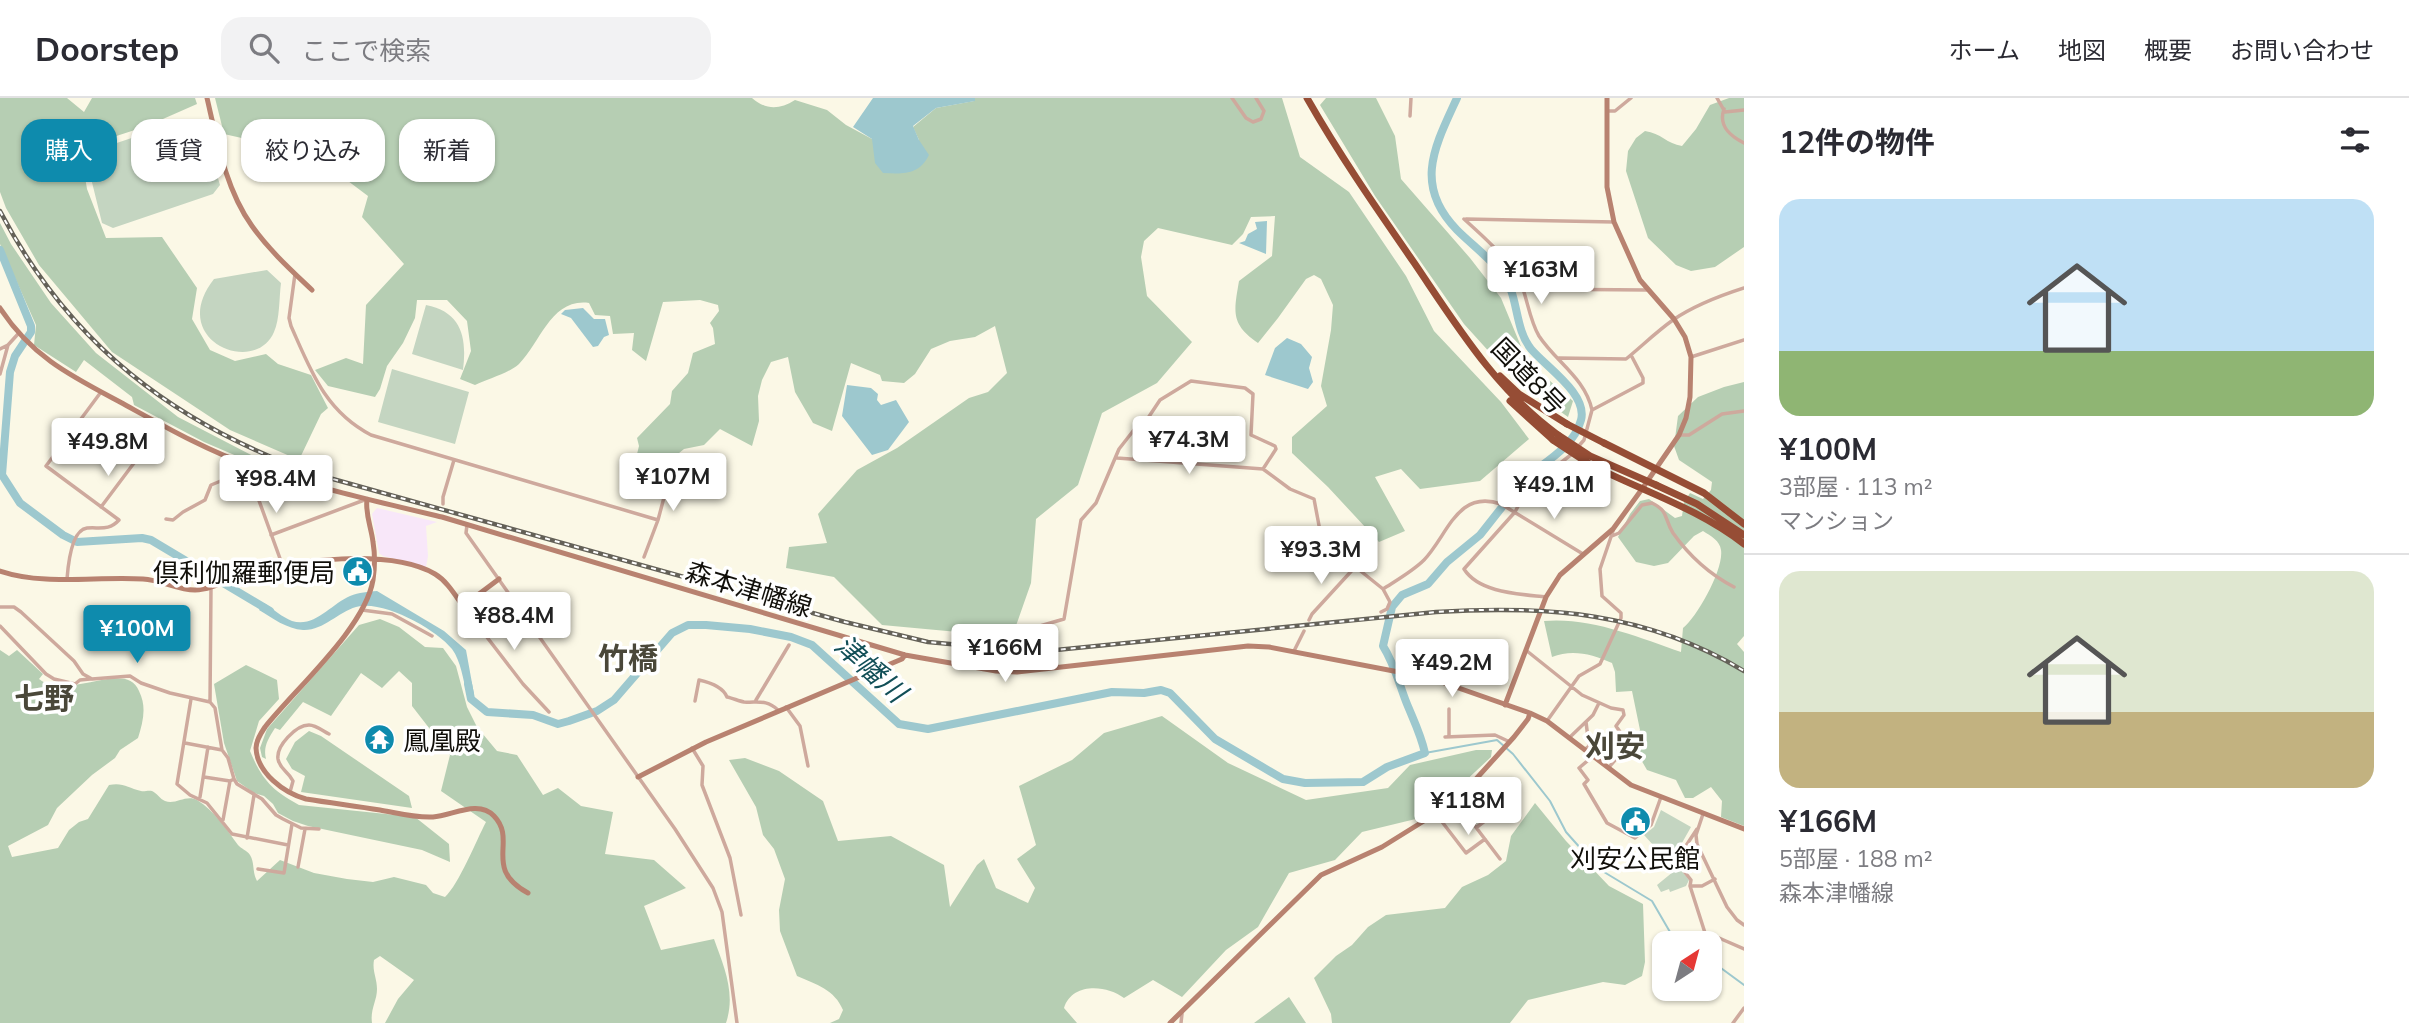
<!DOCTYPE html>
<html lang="ja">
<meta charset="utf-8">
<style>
body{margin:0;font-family:Mulish,"Noto Sans JP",sans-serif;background:#f2f2f3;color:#2b2b33;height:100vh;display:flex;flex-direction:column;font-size:26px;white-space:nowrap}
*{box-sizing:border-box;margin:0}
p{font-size:23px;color:#7c7c81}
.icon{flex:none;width:38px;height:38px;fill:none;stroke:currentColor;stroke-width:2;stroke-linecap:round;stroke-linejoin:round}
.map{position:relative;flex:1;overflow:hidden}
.drawer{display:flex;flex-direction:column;background:#fff;width:665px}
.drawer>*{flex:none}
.banner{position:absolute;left:21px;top:21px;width:665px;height:63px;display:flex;gap:14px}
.needle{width:46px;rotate:36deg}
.controls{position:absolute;left:1652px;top:833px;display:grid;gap:14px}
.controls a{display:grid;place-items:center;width:70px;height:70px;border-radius:14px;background:#fff;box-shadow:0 2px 5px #0004;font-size:35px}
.price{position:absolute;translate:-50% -60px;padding:0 16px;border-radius:7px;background:#fff;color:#222;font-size:23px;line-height:46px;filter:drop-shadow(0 2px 4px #0008)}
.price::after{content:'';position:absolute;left:50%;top:42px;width:21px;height:16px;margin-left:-10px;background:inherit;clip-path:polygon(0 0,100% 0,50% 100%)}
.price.on{background:#0e8bad;color:#fff}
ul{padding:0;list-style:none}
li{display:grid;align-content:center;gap:14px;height:371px;padding:0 35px}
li+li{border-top:2px solid #e1e1e2}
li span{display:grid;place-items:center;height:217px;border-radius:21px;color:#555}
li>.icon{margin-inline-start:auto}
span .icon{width:126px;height:126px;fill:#fffc;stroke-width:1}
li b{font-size:30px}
h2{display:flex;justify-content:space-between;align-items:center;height:84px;padding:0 35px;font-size:30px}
.chip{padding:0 24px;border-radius:21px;background:#fff;box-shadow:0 2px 5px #0004;font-size:24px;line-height:63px}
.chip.on{background:#0e8bad;color:#fff}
header{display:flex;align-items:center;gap:42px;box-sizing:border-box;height:98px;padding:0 35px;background:#fff;border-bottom:2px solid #e1e1e2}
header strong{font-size:33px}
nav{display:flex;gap:38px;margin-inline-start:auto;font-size:24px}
.search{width:490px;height:63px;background:#f2f2f3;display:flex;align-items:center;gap:18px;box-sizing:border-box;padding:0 24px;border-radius:21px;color:#7c7c81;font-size:26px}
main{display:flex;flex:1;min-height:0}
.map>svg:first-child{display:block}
</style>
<header>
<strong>Doorstep</strong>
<div class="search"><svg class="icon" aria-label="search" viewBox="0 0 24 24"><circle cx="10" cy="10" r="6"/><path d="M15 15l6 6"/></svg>ここで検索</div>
<nav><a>ホーム</a><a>地図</a><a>概要</a><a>お問い合わせ</a></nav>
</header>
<main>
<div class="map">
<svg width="1744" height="925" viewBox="0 0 1744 925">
<rect width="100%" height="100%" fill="#fbf8e6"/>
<!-- commercial -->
<path fill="#f8e7f9" d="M377 410 437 424 426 428 428 458 426 469 383 458 379 455 372 416Z"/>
<!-- green -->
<path fill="#c4d5c1" d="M176 25 205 37 220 87 213 96 113 130 102 125 88 68 99 51Z
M267 172 281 185C279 200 280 221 274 234 255 279 166 242 214 181Z
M426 207C462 214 467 240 463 272L412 256Z
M392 271 469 294 455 346 378 324Z
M1661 712 1691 729 1674 759H1664L1644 737 1654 729Z
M1679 769 1689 782 1686 788 1670 794 1669 791 1661 794 1657 787Z"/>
<!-- forest -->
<path fill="#b6ceb3" d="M0 0H67L84 14 92 0H195L197 6 147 28 95 45 87 54 83 67 87 91 106 140 162 139 197 190 192 221 210 252 235 263 266 256 278 266 311 277 328 310 321 316 299 362 230 332 112 254 39 167 6 110 0 94Z
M215 0H752C766 12 779 12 795 2L827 12 846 27 872 41 919 42 913 29 936 10 974 3 975 0H1282L1300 59 1349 94 1406 178 1434 233 1501 304 1529 341 1480 383 1420 391 1401 371 1375 379 1405 433 1379 444 1328 389 1292 355V339L1327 308 1321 288 1331 232 1333 207 1321 181 1314 177 1306 181 1278 220 1258 245C1230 226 1234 213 1239 183L1272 158 1275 118 1251 119 1243 136 1232 147 1158 130 1144 143 1141 159 1147 198 1192 244 1157 285 1102 315 1078 387 1036 421 1031 485 1012 539 882 527 834 479 786 470 789 449 827 445 818 416 857 372 897 350 969 300 988 294 1007 275 995 228 975 239 950 243 931 251 915 276 904 285 882 283 880 277 851 265 832 333 813 325 795 294 788 259 771 264 762 282 758 298 759 323 752 348 720 331 704 347 684 351 673 360 652 361 634 368 639 348 637 340 670 306 672 293 688 275 693 255 715 246 713 230 710 225 719 213 718 207 700 202 663 204 646 263 632 252 634 235 613 236 610 218 595 217 589 205C551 200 541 244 519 266 509 275 488 281 475 287L460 281 471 253 467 223 447 202H417L415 220 403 245 387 268 380 291 375 299 328 288 315 272 346 260 363 266 366 207 404 166 362 119 368 98 312 56 224 36Z
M1326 0H1376L1395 38 1401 81 1470 160 1501 200 1527 263 1573 303 1568 319 1512 279 1464 226 1375 98 1320 7Z
M1729 0H1744V149L1715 169 1691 173 1676 167 1648 140 1626 73 1628 53 1636 40 1645 33C1661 35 1667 46 1682 48L1696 31 1710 7Z
M0 125 11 146 51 205 96 255 178 319 263 363 258 367 204 344 134 307 132 299 84 262 76 274 34 247 36 227 0 146Z
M1744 284V538L1737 546 1744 554V728L1721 719 1722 703 1711 689 1693 700H1685L1676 682 1647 672 1632 646 1640 632 1632 593 1616 594 1615 574 1612 565C1592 556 1572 551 1552 559L1544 523C1590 519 1638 539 1681 554L1683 530C1697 519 1724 471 1721 452 1720 443 1711 438 1703 433L1694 438 1668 465 1654 468 1636 464 1618 439 1630 416 1640 403 1649 401 1675 420 1682 418 1684 404 1690 395 1703 401 1711 392 1712 384 1679 362 1674 348 1678 318 1698 299 1724 289Z
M380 521 399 529 425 549 443 550 456 568 467 609 477 629 497 653 517 657 543 697 558 690 581 708 613 714 605 756 654 762 686 790 644 808 661 852 714 841C724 869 736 895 726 925H385L398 901 414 882 380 858 374 862C372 873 377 880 377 891 377 903 370 911 372 925H0V552L9 558 17 552 43 576 39 581C67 604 126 560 139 593 147 609 143 624 138 640L120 652 115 660 92 677 57 710 48 727 8 748 12 759 58 750 69 732 79 724 88 721 109 687C123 684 128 690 141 693 144 694 148 692 152 693 157 695 160 701 165 703 176 707 186 696 197 702 214 712 227 732 238 747 241 751 247 752 250 757 255 765 252 774 257 783L280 762 314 775 347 781 373 784 394 779 426 787 433 795 445 799C459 786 476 743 486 724L441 693 450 657 412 608V585L399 573 382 590 361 575 331 618 303 604 280 632 275 630C268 641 263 649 266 661L262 659 260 650 267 631 359 527Z
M246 567 277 582 279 601 259 623 250 653C262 682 272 692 299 707L415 719 449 746 450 764 422 752 308 728 293 723 278 715 273 706 264 698 254 695 237 683 224 645 214 586Z
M1162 618 1228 665 1306 702 1388 690 1410 667 1476 652H1492L1491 659 1428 718 1362 734 1335 762 1289 775 1258 829 1226 852 1182 899 1153 882 1124 900C1107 887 1072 884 1064 910L1077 925H830L839 921 843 912C835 892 816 886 797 878L780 833 779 812 785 781 774 751 763 737 756 709 729 662 745 660 779 673 823 703 838 743 891 738 944 767 950 809 977 767 984 761 996 790 1028 805 1035 790 1017 761 1036 747 1019 688 1072 662 1104 635Z
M309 633 321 638 409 698 412 710 301 694 305 678 292 671 286 661 295 644Z
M1535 705 1566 743 1609 788 1643 806 1645 864 1642 878 1625 887 1603 884 1528 902 1510 925H1332L1331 916 1314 880 1336 858 1352 847 1368 829 1386 817 1445 810 1462 789 1488 777 1506 763 1511 738Z
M1289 899 1306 925H1254Z"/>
<!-- water -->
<path fill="#9dc8ce" d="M873 0H975V3L936 10 913 28 919 42 929 57C919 77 904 76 883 75L875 65 872 41 853 29Z
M1267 123 1266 156 1239 145 1245 143 1248 136 1257 131 1255 124Z
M583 210 594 221H605L609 237 604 239 598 248 593 249 571 220 561 216 565 212Z
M1287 240 1301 246 1312 259 1309 270 1313 284 1308 291 1265 277 1275 250Z
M847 287 871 290 878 296 877 302 881 307 896 302 909 324 888 352 872 357 842 318Z
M377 493 444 533 466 552 474 596H467C463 582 461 563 452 551 436 531 382 501 356 509 338 514 323 533 303 532 287 531 272 520 259 512L264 505C273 511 282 519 292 523 315 530 331 506 350 498 359 494 368 494 377 493Z"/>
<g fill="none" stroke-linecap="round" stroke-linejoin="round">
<!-- stream -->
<path stroke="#9dc8ce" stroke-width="2" d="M1425 655 1497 642 1513 656 1550 703 1566 734 1599 771 1652 803 1670 834 1686 845
M1710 862 1744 887"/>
<!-- river -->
<path stroke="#9dc8ce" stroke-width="8" d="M0 152 31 228V234L15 258 10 274 2 377 20 405 63 437 77 444 142 440 151 442 270 513
M468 586 471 601 487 614 533 617 558 626 569 623 597 613 614 602 672 535 688 527H706L750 531 791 539 812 547 899 626 928 631 1112 594 1144 595 1161 592 1170 595 1215 641 1283 681 1305 685 1363 684 1387 669 1425 655C1421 637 1414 623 1407 606 1399 586 1395 567 1383 548L1392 509 1402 497 1428 486 1447 464 1480 437 1510 399 1515 389C1536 368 1573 353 1581 322 1588 296 1546 269 1531 251 1514 230 1519 198 1503 177 1490 160 1472 147 1457 132 1413 87 1435 48 1457 0"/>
<!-- street -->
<path stroke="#cea99d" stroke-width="3.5" d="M1232 0 1246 20 1253 24 1261 21 1264 13 1256 0
M1717 0 1725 14 1744 12
M1724 11C1718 28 1730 38 1744 45
M1607 13H1615L1631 0
M1410 18 1411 0
M1464 121C1487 142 1511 162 1523 191 1528 206 1531 225 1539 238 1556 264 1585 280 1592 312
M1466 121 1614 124
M295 176 289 220 291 228C311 273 325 313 371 337L658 422
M1523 191 1647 192
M0 251 8 247 18 236
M1691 259 1744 242
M1559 260 1626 261C1642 248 1656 234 1673 222 1695 207 1719 198 1744 190
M0 276 8 247
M1679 337H1689L1722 316 1744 313
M1577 350 1584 342 1592 312 1643 285V280L1631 257
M1117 360 1263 371
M249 368V375L282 466
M443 406V399L454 362
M101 409 134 365
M166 421 173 422 183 414 205 402 211 387 245 373 248 369
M467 427 466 435 675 731 713 790 722 814 737 925
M271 437 367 401
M1612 438 1619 435 1642 407 1652 405C1669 413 1664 421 1673 435 1690 459 1709 476 1734 489
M644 459 658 422 674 362
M67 481C68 468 71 432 87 430 100 429 109 433 119 422L46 368 101 294
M1546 499C1520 496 1479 495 1464 471L1515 414 1527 391 1572 356
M463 508 523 586 549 614
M0 509H14L21 514 74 563 83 576 92 581 130 578 141 585 170 595 210 604 211 489
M362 512 392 516 432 538
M1381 514 1387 511 1390 504 1383 491
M1309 522 1312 516 1356 468
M0 528 46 576 54 581 75 586 80 582 90 581
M1014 550 1033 530 1064 521 1081 422 1096 405 1119 351 1137 328 1148 320 1160 302 1191 283 1245 290 1253 296 1251 337 1275 348 1276 351 1263 371 1290 391 1314 401 1321 438 1327 446 1383 491C1397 482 1413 473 1424 462 1448 437 1457 391 1501 406L1583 456
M1294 553 1304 533
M1527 553 1582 597 1611 610 1623 612 1624 617 1616 628 1627 644 1624 652 1609 669
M996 573 1009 556
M191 601 177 686 190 697 207 705 232 736 288 747
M756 602 789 547
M695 603 699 582C708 584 723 589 727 599 732 600 739 603 744 604 758 605 766 601 778 612
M210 604 215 610 222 652 228 660 234 681 237 686 262 701 276 717 283 721 301 730 319 731
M786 609 800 628 808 668
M1547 623 1579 578 1600 566 1621 520V515L1602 498 1600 471 1613 433
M1445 639 1495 637 1510 644
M1449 639V611
M1569 640 1593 617 1599 605
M185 645 222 652
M692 650 703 668 702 687 730 760 741 817
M1584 652 1589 648 1586 624
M1592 659 1579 670 1588 682 1584 686 1607 725 1635 740 1651 727 1661 699
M204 679 230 683
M1471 686 1494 716
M290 694 293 683C288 673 280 672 278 661 276 648 296 627 309 627 316 627 323 633 329 636
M200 699 208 649
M1456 703 1500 761
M1436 716 1466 755 1485 741
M1703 716 1696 737 1697 746 1727 809 1737 822 1744 827
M223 722 230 683 234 681
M1477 729 1503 709
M1697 731 1676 763 1691 782 1690 788 1706 838 1719 840 1744 851
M247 740 254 697
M298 769 305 731
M258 771 284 775 292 726
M1691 788H1702L1715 781
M1181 925 1182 916
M1733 925 1744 910"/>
<!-- secondary -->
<path stroke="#b88270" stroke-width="5" d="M207 0C217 43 226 92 252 128 269 152 291 172 312 192
M0 210C32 259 71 278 120 304 162 327 205 352 251 368 313 389 378 404 442 419L905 557 996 573 1017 574 1248 548 1269 549 1430 580 1530 615 1547 623 1631 687 1744 731
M367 401C365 416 371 428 373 444 375 456 375 469 373 482 365 530 296 590 265 629 261 635 256 642 256 650 257 675 284 695 306 701 331 705 355 708 380 712 397 715 415 720 433 719 452 718 478 701 494 718 518 743 482 770 528 795
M0 473C45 488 96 478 143 481 161 482 178 492 195 492 213 492 229 480 246 475 295 462 390 450 435 476 447 483 455 497 463 508L499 481
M1505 607 1546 499 1560 477 1613 431 1642 391 1679 337 1686 320 1690 299 1691 259 1685 239 1674 221 1640 182 1614 124 1607 89V0
M638 679 706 644 902 561 905 557
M1170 925 1321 777 1382 749 1456 703 1514 639 1528 621 1530 615"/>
<!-- highway -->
<path stroke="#964d35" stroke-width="7" d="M1307 0C1340 58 1377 111 1415 166 1457 228 1496 292 1558 337
M1500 278 1519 296 1567 326
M1510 303 1553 342
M1604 345 1704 395 1744 426
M1591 367C1642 393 1698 410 1744 446
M1656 387 1697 406 1744 437"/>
<defs>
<path id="rail" d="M0 113C70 247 174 326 315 376L845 524 928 544 1036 554 1436 514C1546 507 1646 514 1744 573"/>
</defs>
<!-- rail casing -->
<use href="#rail" stroke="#646158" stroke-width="4.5"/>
<!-- rail -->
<use href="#rail" stroke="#fff" stroke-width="2" stroke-dasharray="5" stroke-linecap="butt"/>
<!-- highway-bridge -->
<path stroke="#964d35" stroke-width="7" d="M1567 326 1604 345
M1558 337 1590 358 1656 387
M1553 342 1591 367"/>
</g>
<!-- icons -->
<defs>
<symbol id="civic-disc" viewBox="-11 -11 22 22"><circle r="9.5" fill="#0e8bad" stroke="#fff"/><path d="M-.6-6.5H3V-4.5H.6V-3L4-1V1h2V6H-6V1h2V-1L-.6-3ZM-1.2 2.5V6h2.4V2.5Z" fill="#fff"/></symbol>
<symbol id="temple-disc" viewBox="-11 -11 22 22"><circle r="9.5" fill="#0e8bad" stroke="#fff"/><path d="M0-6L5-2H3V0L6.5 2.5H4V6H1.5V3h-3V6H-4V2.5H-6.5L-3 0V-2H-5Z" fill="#fff"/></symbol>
</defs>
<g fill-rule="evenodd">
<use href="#civic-disc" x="340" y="456" width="35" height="35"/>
<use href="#temple-disc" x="362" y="624" width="35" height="35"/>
<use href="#civic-disc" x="1618" y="706" width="35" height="35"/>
</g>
<g text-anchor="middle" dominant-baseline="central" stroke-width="7" stroke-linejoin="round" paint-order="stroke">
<!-- street labels -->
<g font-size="26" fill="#110f0a" stroke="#fff">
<text transform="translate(1529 278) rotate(46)">国道8号</text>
<text transform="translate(749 491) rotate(17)">森本津幡線</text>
</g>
<!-- poi labels -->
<g font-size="26" fill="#110f0a" stroke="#fff" text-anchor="end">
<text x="335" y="474">倶利伽羅郵便局</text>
<text x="403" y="642" text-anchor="start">鳳凰殿</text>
<text x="1635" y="760" text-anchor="middle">刈安公民館</text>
</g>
<!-- water labels -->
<g font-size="28" font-style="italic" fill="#124f57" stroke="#fff">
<text transform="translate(871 570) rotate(42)">津幡川</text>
</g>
<!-- quarter labels -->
<g font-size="30" font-weight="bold" fill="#4a4739" stroke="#fff">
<text x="628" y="560">竹橋</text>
<text x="44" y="600">七野</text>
<text x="1615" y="648">刈安</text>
</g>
</g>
</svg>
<div class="controls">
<a><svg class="needle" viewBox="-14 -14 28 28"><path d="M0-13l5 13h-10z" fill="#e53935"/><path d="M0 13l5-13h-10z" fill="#7c7c81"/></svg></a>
</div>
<b class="price" style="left:1541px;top:208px">¥163M</b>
<b class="price" style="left:1189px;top:378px">¥74.3M</b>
<b class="price" style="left:108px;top:380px">¥49.8M</b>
<b class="price" style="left:673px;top:415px">¥107M</b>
<b class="price" style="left:276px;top:417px">¥98.4M</b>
<b class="price" style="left:1554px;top:423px">¥49.1M</b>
<b class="price" style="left:1321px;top:488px">¥93.3M</b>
<b class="price" style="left:514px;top:554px">¥88.4M</b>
<b class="price on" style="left:137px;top:567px">¥100M</b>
<b class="price" style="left:1005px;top:586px">¥166M</b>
<b class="price" style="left:1452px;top:601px">¥49.2M</b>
<b class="price" style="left:1468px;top:739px">¥118M</b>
<div class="banner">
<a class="chip on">購入</a>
<a class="chip">賃貸</a>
<a class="chip">絞り込み</a>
<a class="chip">新着</a>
</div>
</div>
<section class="drawer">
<h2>12件の物件<svg class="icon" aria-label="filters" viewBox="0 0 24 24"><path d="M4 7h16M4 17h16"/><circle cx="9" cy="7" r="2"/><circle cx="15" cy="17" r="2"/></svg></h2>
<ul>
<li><span style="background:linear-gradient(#bfe0f5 70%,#8fb573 0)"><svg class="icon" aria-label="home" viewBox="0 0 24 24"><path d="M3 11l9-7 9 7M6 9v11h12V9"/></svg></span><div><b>¥100M</b><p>3部屋 · 113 m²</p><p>マンション</p></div></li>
<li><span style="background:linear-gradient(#dfe7d0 65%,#c2b280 0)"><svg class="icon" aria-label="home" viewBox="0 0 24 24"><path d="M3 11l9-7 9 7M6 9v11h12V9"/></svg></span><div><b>¥166M</b><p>5部屋 · 188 m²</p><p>森本津幡線</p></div></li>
</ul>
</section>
</main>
